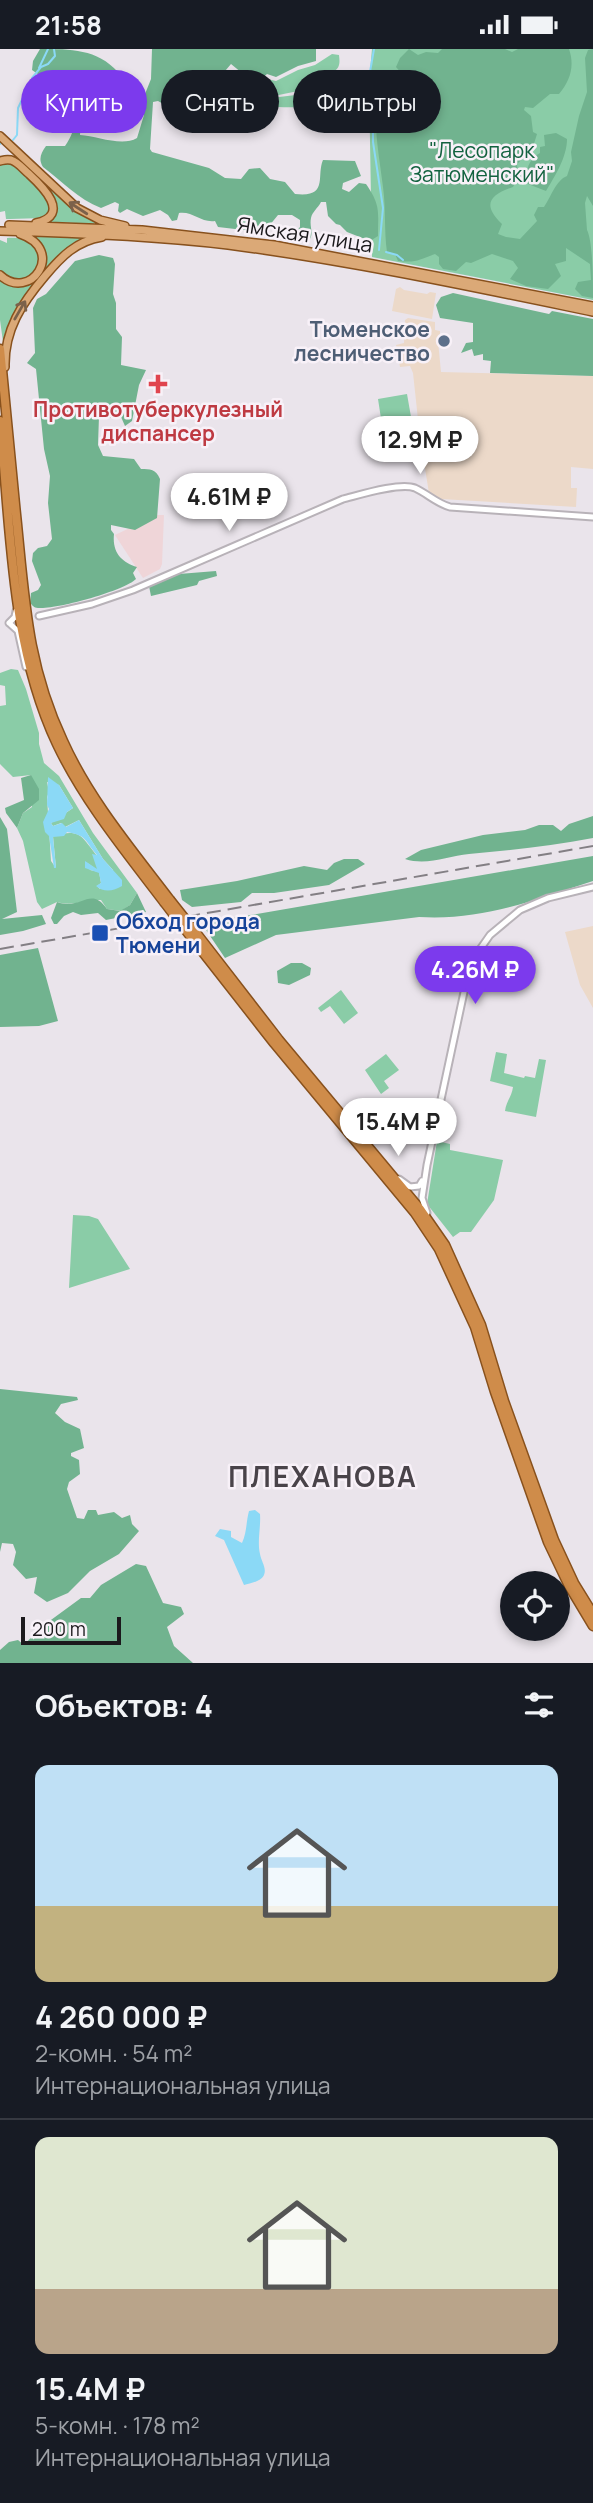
<!DOCTYPE html>
<html lang="ru">
<meta charset="utf-8">
<style>
body{margin:0;font-family:Manrope,sans-serif;background:#20242c;color:#f1f3f6;height:100vh;display:flex;flex-direction:column;font-size:26px;white-space:nowrap}
*{box-sizing:border-box;margin:0}
p{font-size:23px;color:#9ea1a6}
.icon{flex:none;width:38px;height:38px;fill:none;stroke:currentColor;stroke-width:2;stroke-linecap:round;stroke-linejoin:round}
.map{position:relative;height:1614px;overflow:hidden}
.side{display:flex;flex-direction:column;background:#171b24;flex:1}
.side>*{flex:none}
.top-card{position:absolute;left:21px;top:21px;width:551px;height:63px;display:flex;gap:14px}
.buttons{position:absolute;left:500px;top:1522px;display:grid;gap:14px}
.buttons a{display:grid;place-items:center;width:70px;height:70px;border-radius:50%;background:#171b24;box-shadow:0 4px 10px #0003;font-size:35px}
.scale{position:absolute;left:21px;bottom:18px;width:100px;box-sizing:border-box;padding-left:7px;border:4px solid #1b191c;border-top:0;font-size:19px;line-height:24px;white-space:nowrap;color:#1b191c;-webkit-text-stroke:5px #f8f1f8;paint-order:stroke}
.price{position:absolute;translate:-50% -60px;padding:0 16px;border-radius:24px;background:#fff;color:#222;font-size:23px;line-height:46px;filter:drop-shadow(0 2px 4px #0008)}
.price::after{content:'';position:absolute;left:50%;top:42px;width:21px;height:16px;margin-left:-10px;background:inherit;clip-path:polygon(0 0,100% 0,50% 100%)}
.price.on{background:#7c3aed;color:#fff}
ul{padding:0;list-style:none}
li{display:grid;align-content:center;gap:14px;height:371px;padding:0 35px}
li+li{border-top:2px solid #363941}
li span{display:grid;place-items:center;height:217px;border-radius:14px;color:#555}
li>.icon{margin-inline-start:auto}
span .icon{width:126px;height:126px;fill:#fffc;stroke-width:1}
li b{font-size:30px}
h2{display:flex;justify-content:space-between;align-items:center;height:84px;padding:0 35px;font-size:30px}
.pill{padding:0 24px;border-radius:32px;background:#171b24;box-shadow:0 4px 10px #0003;font-size:24px;line-height:63px}
.pill.on{background:#7c3aed;color:#fff}
.status{display:flex;justify-content:space-between;align-items:center;height:49px;padding:0 35px;background:#171b24;direction:ltr}
.status svg{height:19px;fill:currentColor}
.map>svg:first-child{display:block}
</style>
<div class="status"><b>21:58</b><svg viewBox="0 0 49 12"><path d="M0 12V9h3v3zM5 12V6h3v6zM10 12V3h3v9zM15 12V0h3v12zM26 1h20v11H26zM47 4h2v5h-2z"/></svg></div>
<div class="map">
<svg width="593" height="1614" viewBox="0 0 593 1614">
<rect width="100%" height="100%" fill="#eae4eb"/>
<!-- commercial -->
<path fill="#efd5d8" d="M157 466H164L162 515 160 520 143 529 115 486Z"/>
<!-- industrial -->
<path fill="#ecd9c9" d="M400 238 404 241 427 245 430 243 436 244 432 270 392 262 396 240Z
M408 269 435 273V281L440 282V291L438 292 441 323 593 327V420L571 418V439H577L576 458 441 450 429 444 420 389 413 324 410 317 400 318 396 296 404 294 405 271Z
M593 877V959L580 936 565 883Z"/>
<!-- green -->
<path fill="#8acca7" fill-rule="evenodd" d="M372 0H593V251L372 208 369 34Z
M332 5 339 6C340 14 340 19 333 23L337 30 333 47C326 52 318 53 311 59 298 57 280 60 269 56L271 49 304 45 303 41 264 49 258 48 259 36 267 30 276 32 298 21 315 16Z
M4 113C16 115 46 141 49 154 51 160 47 165 43 169L10 170H6L5 162 0 163V115Z
M49 140 54 144 106 175 47 173 55 156Z
M31 186 94 187 42 225C47 210 46 197 31 186Z
M7 189C66 185 31 257 0 221V191L7 194Z
M0 229 33 233 38 230 14 264 3 293 0 271Z
M407 345 414 385 384 389 378 350Z
M11 620 18 621 26 640 39 684V695L44 714 59 727 93 784 137 844 130 856 121 862 107 860 101 851C85 850 73 858 57 853L42 860 37 853 23 792 17 779 23 764 32 758 31 726 13 728 0 715V657L6 656 5 637 0 636V624ZM47 733 59 736 73 759 51 774 53 777 61 774 65 778 79 771 103 810 113 821 100 840 97 837 101 834 99 823 90 821 86 813 97 821 98 808C81 788 82 779 53 787L56 819 51 812 47 748 49 743Z
M341 941 358 964 344 975 330 957 321 963 318 959Z
M496 1003 507 1005 504 1024 524 1029 525 1027 535 1029 539 1010 546 1011 536 1068 505 1062C506 1053 512 1047 513 1038L490 1032Z
M386 1005 399 1021 384 1032 389 1039 381 1045 365 1021Z
M437 1092 450 1095V1101L503 1111 494 1151 471 1183H460L453 1188 427 1155Z
M73 1166 89 1167 98 1170 130 1220 69 1239Z"/>
<!-- forest -->
<path fill="#71b38f" d="M40 0C71 0 97 0 118 23L104 34 85 40 51 34 32 21 33 12Z
M152 0H316V12L298 17 276 28 267 25C259 32 247 39 236 36V31L242 24 231 15 214 35H203L198 43 200 53 211 57 245 49 248 54 247 60 209 75 185 67 158 52 153 53 150 100 152 103 209 119 225 129 241 130 249 120 260 119 270 130 285 133 295 145C329 149 316 127 323 111L355 112 361 127 343 134 342 140 349 143 359 134 366 135C381 157 378 162 378 187L370 192 347 183 340 176 336 175 328 167 326 153H321C318 159 312 163 311 169 309 179 315 184 308 193L298 191 294 185 300 178V171L292 166H278L269 177 262 179 253 177 252 182 218 178 215 172C201 174 193 162 179 164L177 171 172 172 168 166 160 161 143 167 127 160 120 164 118 162 119 155 115 153 101 159C78 150 63 133 43 118 38 110 41 104 46 97H65C71 89 75 77 77 67 78 59 75 56 79 49L105 59 103 68 89 65 81 66 80 86C97 87 122 98 137 89L144 66 137 57 107 51 89 44 98 41 145 45 151 30Z
M409 0 418 6 426 3 438 4 442 0H505L512 3 518 0H569C575 17 570 32 559 45H550L533 59 525 58 524 61 531 67 533 83 537 85 532 101 517 115 518 129 513 138C489 146 482 156 502 175L498 185 506 188 520 190 537 172 534 166 538 158H544C551 148 556 131 567 127L572 112 571 103 579 67 587 43 585 9 588 1 593 0V157L587 147 585 154 587 181C593 193 593 233 593 249L582 247 575 240 578 233 591 231 590 215 566 199V212L555 215 561 227 548 240 526 237 510 230 518 219 513 212 492 205 471 214 466 213 456 222 443 220 439 215V208L435 205C418 211 417 214 398 212L395 205 387 203C384 182 386 160 383 138 379 104 371 70 380 36L398 30 403 26 396 18 400 9Z
M556 84 567 90C567 108 555 127 546 142L528 135C525 121 528 111 540 104V98L545 97 544 86Z
M99 206 113 209 115 215 113 245 116 254V280L122 288 121 316 146 321 139 336 132 372 125 377 118 361 115 369 105 368 102 364 99 367 98 396 103 407 134 410 141 420C150 420 156 420 160 430L157 469 135 481 111 476V481L114 485C112 504 122 513 137 518L133 524 136 530C124 542 57 560 40 559 34 559 34 558 30 554L31 544 38 541 41 536 32 512 33 504 38 499 47 497 52 490 48 454 50 427 44 400 36 320 27 314 35 304 33 259 37 250 46 245 75 212Z
M453 244 549 265 552 262 593 270V327L490 324 491 312 483 311V305L474 307 472 300 461 304 466 294 473 293V274L440 269 436 256 441 248Z
M216 522 217 527 199 532 197 536 151 547 149 537 179 525Z
M31 726 39 740V751L23 764 17 779 6 764 5 759 24 751 21 729Z
M593 767V789C552 797 511 801 469 805 448 807 427 817 405 810L421 801 483 786 525 781 539 776H553L561 782 569 775Z
M0 768 7 780 17 863 2 870 42 866 46 875 23 882 0 886Z
M593 807V832C535 851 481 872 419 868L276 886 225 909 204 878 210 873Z
M344 810H358L365 815 329 836 274 844H252L241 853 192 858 182 851 180 841 237 832 304 817 327 821 334 814Z
M137 844 146 863 106 871 98 864 81 866 73 863 64 867 57 875H54L51 869 57 853C82 862 90 836 107 860L120 862 130 856Z
M38 899 58 972 39 977 0 978V906Z
M291 914H302L311 919 310 926 289 936 278 934 277 922Z
M0 1340 77 1348 78 1351 61 1355 55 1364 65 1373 80 1380 84 1399 71 1404V1407L79 1411 80 1425 69 1433 67 1440 77 1469 84 1470 88 1461H96L98 1466 114 1463 122 1469 130 1466 132 1475 139 1482 119 1505 90 1522 68 1544 47 1553 34 1544 37 1528 26 1530 13 1516 16 1503 13 1495 2 1494 0 1503Z
M136 1515 146 1517 163 1554 181 1558 184 1565 167 1578 174 1597 193 1614H0V1601L9 1593 18 1591 24 1596 40 1579 81 1549H90L101 1536Z"/>
<!-- water -->
<path fill="#8bd9f6" d="M48 728 59 736 73 759 67 763 64 770 51 774 53 777 62 774 66 778 79 771 103 810 122 831V837C114 842 104 844 96 837L101 834 99 824 85 819V812L97 820 92 805 97 806C84 791 88 787 67 783L64 787 53 788 56 819H54L49 787 45 783 43 773 49 760 47 756Z
M255 1461 260 1465C261 1478 257 1492 260 1505 261 1512 267 1519 264 1526 261 1533 250 1534 244 1536L224 1491 215 1487 220 1480 231 1482V1488L242 1494C247 1483 246 1473 249 1462Z"/>
<g fill="none" stroke-linecap="round" stroke-linejoin="round">
<!-- stream -->
<path stroke="#8bd9f6" stroke-width="2" d="M39 19 48 0
M370 23 374 0
M370 25 376 43 373 67V93L383 159 379 201
M32 29 41 18 48 15 55 7 54 0
M13 91 17 86 18 59 30 34
M0 95 1 94
M386 203 397 206 403 211"/>
<defs>
<path id="tertiary" d="M39 567 92 555 133 541 343 450C359 446 400 433 415 439 428 445 436 454 450 458L593 468
M9 574 15 568 16 562
M9 574 18 582 26 618
M399 1130 410 1138 419 1137 422 1132
M427 1164 422 1149 427 1116 464 943 476 906 490 886 520 861 548 849 593 838"/>
<path id="primary" d="M0 87 77 159 100 171 125 177
M0 112C4 111 6 110 11 111 18 113 23 120 29 125 42 137 72 166 36 174
M9 176 142 181 274 196 593 257
M0 182C76 184 152 187 228 196 350 212 472 238 593 263
M0 226C30 254 67 201 20 185
M5 318C4 281 22 254 45 227 61 208 76 192 102 188"/>
<path id="trunk" d="M0 300C6 359 11 417 17 475 25 555 28 618 63 692 89 750 132 801 170 851
M0 372C11 480 10 595 57 695 84 752 126 803 164 853
M197 885 279 991 420 1160 445 1196 481 1276 504 1352 554 1491 574 1534 593 1565
M191 888 274 994 415 1164 439 1200 475 1278 495 1343 548 1493 569 1537 593 1577"/>
</defs>
<!-- tertiary casing -->
<use href="#tertiary" stroke="#b8b2b8" stroke-width="9"/>
<!-- primary casing -->
<use href="#primary" stroke="#88511d" stroke-width="10"/>
<!-- trunk casing -->
<use href="#trunk" stroke="#88511d" stroke-width="11"/>
<!-- tertiary -->
<use href="#tertiary" stroke="#fff" stroke-width="5"/>
<!-- primary -->
<use href="#primary" stroke="#dba977" stroke-width="7"/>
<!-- trunk -->
<use href="#trunk" stroke="#cf8c4a" stroke-width="8"/>
<!-- rail -->
<path stroke="#837f84" stroke-width="2" stroke-dasharray="14 7" stroke-linecap="butt" d="M0 900 593 797"/>
<defs>
<path id="trunk-bridge" d="M170 851 197 885
M164 853 191 888"/>
</defs>
<!-- trunk-bridge casing -->
<use href="#trunk-bridge" stroke="#88511d" stroke-width="11" stroke-linecap="butt"/>
<!-- trunk-bridge -->
<use href="#trunk-bridge" stroke="#cf8c4a" stroke-width="8"/>
</g>
<!-- one-way arrows -->
<defs><path id="oneway-shaft" d="M-6 0H5M1.5-3L5.5 0L1.5 3" fill="none" stroke-width="1.6" stroke-linecap="round" stroke-linejoin="round" transform="scale(1.75)"/></defs>
<g stroke="#7b614a">
<use href="#oneway-shaft" transform="translate(78 159) rotate(-147)"/>
<use href="#oneway-shaft" transform="translate(20 261) rotate(-60)"/>
</g>
<!-- markers -->
<circle fill="#5c6f8a" stroke="#f8f1f8" stroke-width="2.5" cx="444" cy="292" r="7"/>
<path fill="#e0444e" stroke="#f8f1f8" stroke-width="2.5" d="M154.5 324.5h7v7h7v7h-7v7h-7v-7h-7v-7h7z"/>
<rect fill="#1a4fb4" stroke="#f8f1f8" stroke-width="2.5" x="91" y="875" width="18" height="18" rx="3.5"/>
<g text-anchor="middle" dominant-baseline="central" stroke-width="5" stroke-linejoin="round" paint-order="stroke">
<!-- park labels -->
<g font-size="21" fill="#12623f" stroke="#f8f1f8">
<text x="482" y="101">"Лесопарк<tspan x="482" dy="24">Затюменский"</tspan></text>
</g>
<!-- street labels -->
<g font-size="21" fill="#1b191c" stroke="#f8f1f8">
<text transform="translate(305 185) rotate(9)">Ямская улица</text>
</g>
<!-- service labels -->
<g font-size="21" font-weight="bold" fill="#4e5e75" stroke="#f8f1f8" text-anchor="end">
<text x="430" y="280">Тюменское<tspan x="430" dy="24">лесничество</tspan></text>
</g>
<!-- health labels -->
<g font-size="21" font-weight="bold" fill="#be3a42" stroke="#f8f1f8">
<text x="158" y="360">Противотуберкулезный<tspan x="158" dy="24">диспансер</tspan></text>
</g>
<!-- transit labels -->
<g font-size="21" font-weight="bold" fill="#164399" stroke="#f8f1f8" text-anchor="start">
<text x="116" y="872">Обход города<tspan x="116" dy="24">Тюмени</tspan></text>
</g>
<!-- district labels -->
<g font-size="28" font-weight="bold" letter-spacing="2" fill="#494349" stroke="#f8f1f8">
<text x="323" y="1427">ПЛЕХАНОВА</text>
</g>
</g>
</svg>
<div class="buttons">
<a><svg class="icon" aria-label="locate" viewBox="0 0 24 24"><circle cx="12" cy="12" r="6"/><path d="M12 2v4M12 18v4M2 12h4M18 12h4"/></svg></a>
</div>
<div class="scale">200 m</div>
<b class="price" style="left:420px;top:427px">12.9M ₽</b>
<b class="price" style="left:229px;top:484px">4.61M ₽</b>
<b class="price on" style="left:475px;top:957px">4.26M ₽</b>
<b class="price" style="left:398px;top:1109px">15.4M ₽</b>
<div class="top-card">
<a class="pill on">Купить</a>
<a class="pill">Снять</a>
<a class="pill">Фильтры</a>
</div>
</div>
<section class="side">
<h2>Объектов: 4<svg class="icon" aria-label="filters" viewBox="0 0 24 24"><path d="M4 7h16M4 17h16"/><circle cx="9" cy="7" r="2"/><circle cx="15" cy="17" r="2"/></svg></h2>
<ul>
<li><span style="background:linear-gradient(#bfe0f5 65%,#c2b280 0)"><svg class="icon" aria-label="home" viewBox="0 0 24 24"><path d="M3 11l9-7 9 7M6 9v11h12V9"/></svg></span><div><b>4 260 000 ₽</b><p>2-комн. · 54 m²</p><p>Интернациональная улица</p></div></li>
<li><span style="background:linear-gradient(#dfe7d0 70%,#b9a48a 0)"><svg class="icon" aria-label="home" viewBox="0 0 24 24"><path d="M3 11l9-7 9 7M6 9v11h12V9"/></svg></span><div><b>15.4M ₽</b><p>5-комн. · 178 m²</p><p>Интернациональная улица</p></div></li>
</ul>
</section>
